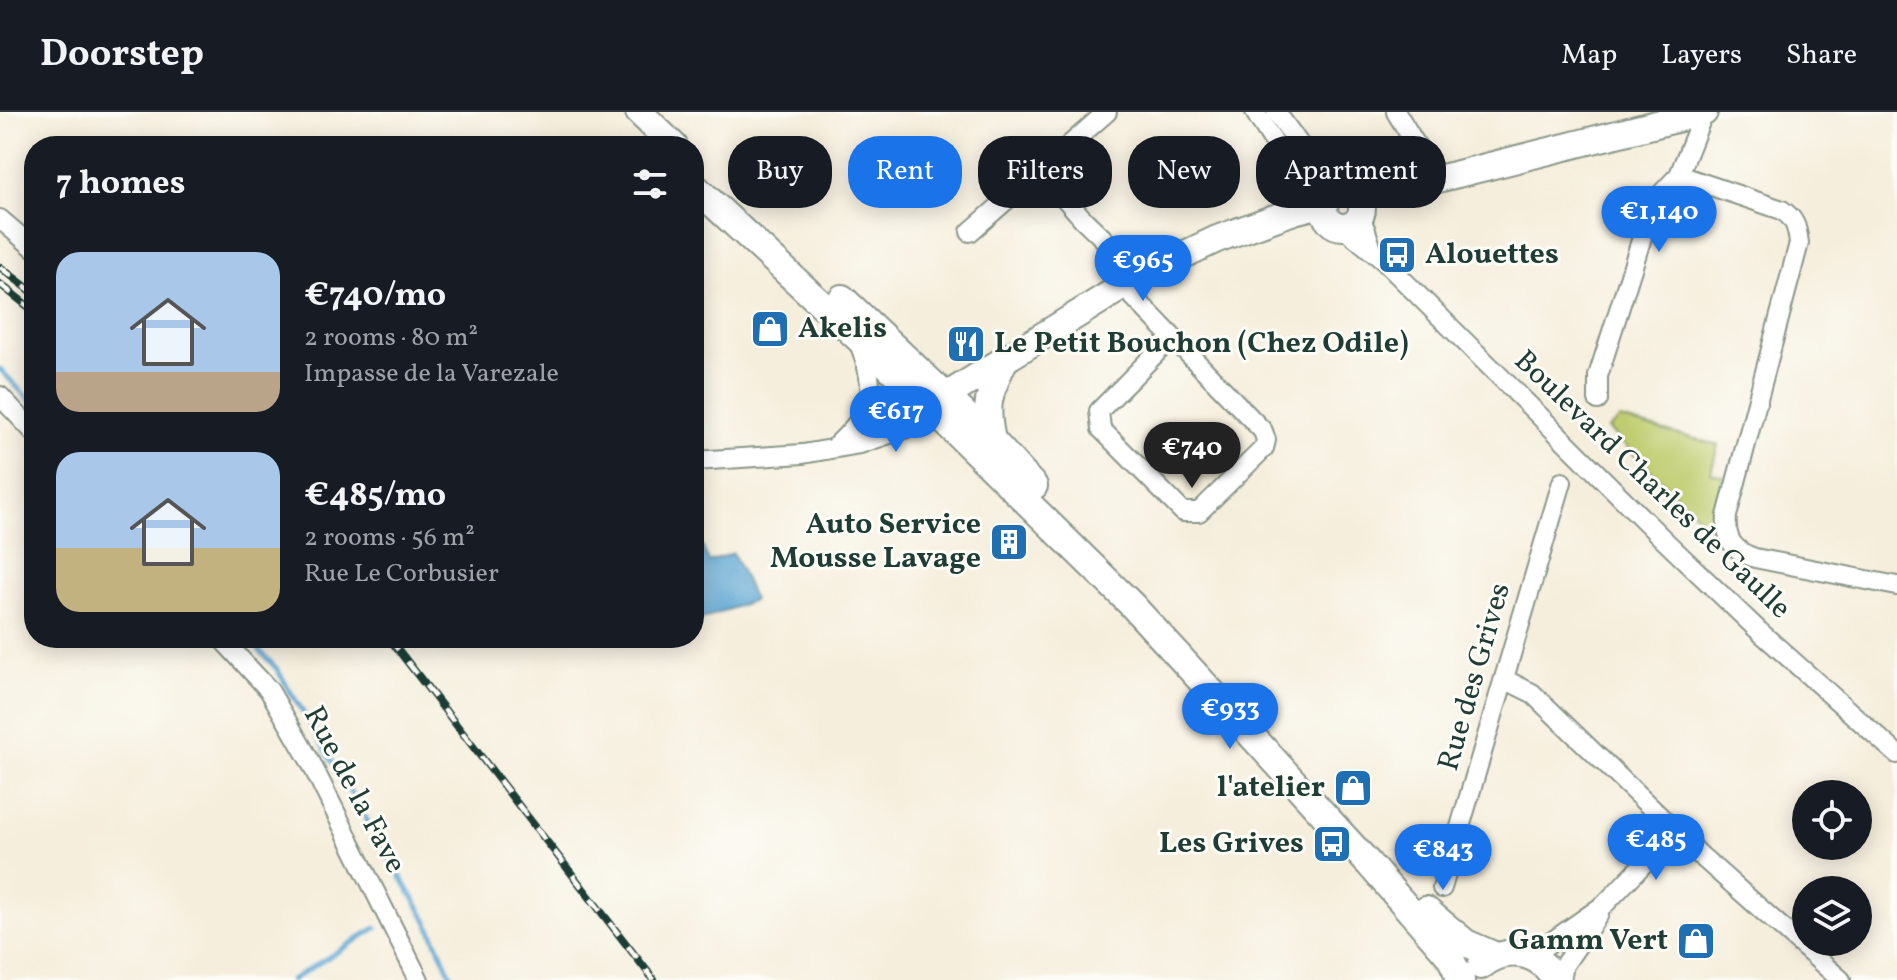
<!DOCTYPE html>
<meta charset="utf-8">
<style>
body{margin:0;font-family:Vollkorn,serif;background:#20242c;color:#f1f3f6;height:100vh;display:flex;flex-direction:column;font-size:30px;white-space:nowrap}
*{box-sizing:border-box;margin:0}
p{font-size:26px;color:#9ea1a6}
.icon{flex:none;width:44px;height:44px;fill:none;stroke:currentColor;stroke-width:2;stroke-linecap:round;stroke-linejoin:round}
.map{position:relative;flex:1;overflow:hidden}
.panel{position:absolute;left:24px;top:24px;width:680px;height:512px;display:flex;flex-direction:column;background:#171b24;border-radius:32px;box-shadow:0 4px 20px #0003}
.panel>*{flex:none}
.banner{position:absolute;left:728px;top:24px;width:760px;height:72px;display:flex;gap:16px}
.buttons{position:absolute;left:1792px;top:668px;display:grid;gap:16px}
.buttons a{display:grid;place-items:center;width:80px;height:80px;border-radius:50%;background:#171b24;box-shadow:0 4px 20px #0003;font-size:40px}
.price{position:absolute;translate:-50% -68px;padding:0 18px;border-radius:28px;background:#1a73e8;color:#fff;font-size:26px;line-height:52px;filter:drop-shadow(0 2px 4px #0008)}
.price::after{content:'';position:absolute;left:50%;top:48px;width:24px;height:18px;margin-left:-12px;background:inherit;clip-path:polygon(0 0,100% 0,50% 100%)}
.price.current{background:#222;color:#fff}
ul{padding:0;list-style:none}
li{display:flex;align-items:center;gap:24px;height:200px;padding:0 32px}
li span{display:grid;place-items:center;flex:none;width:224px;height:160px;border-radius:24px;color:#555}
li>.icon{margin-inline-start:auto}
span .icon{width:96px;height:96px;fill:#fffc;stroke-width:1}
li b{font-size:34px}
h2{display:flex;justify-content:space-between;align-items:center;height:96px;padding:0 32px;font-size:34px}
.tag{padding:0 28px;border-radius:32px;background:#171b24;box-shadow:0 4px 20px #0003;font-size:28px;line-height:72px}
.tag.current{background:#1a73e8;color:#fff}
header{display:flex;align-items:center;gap:48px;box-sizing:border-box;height:112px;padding:0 40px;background:#171b24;border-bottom:2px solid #363941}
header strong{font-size:38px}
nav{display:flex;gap:44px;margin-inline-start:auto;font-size:28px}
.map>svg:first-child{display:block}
</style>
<header>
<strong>Doorstep</strong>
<nav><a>Map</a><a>Layers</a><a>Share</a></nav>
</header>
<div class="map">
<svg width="1897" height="868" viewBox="0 0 1897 868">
<rect width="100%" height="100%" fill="#fdfcf7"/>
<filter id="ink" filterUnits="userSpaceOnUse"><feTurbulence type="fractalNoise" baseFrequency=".0125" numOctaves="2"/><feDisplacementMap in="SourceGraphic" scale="16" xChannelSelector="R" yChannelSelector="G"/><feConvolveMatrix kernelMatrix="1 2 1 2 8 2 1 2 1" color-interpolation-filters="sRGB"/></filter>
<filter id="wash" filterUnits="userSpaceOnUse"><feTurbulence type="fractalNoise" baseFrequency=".006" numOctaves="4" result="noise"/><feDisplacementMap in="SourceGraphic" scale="32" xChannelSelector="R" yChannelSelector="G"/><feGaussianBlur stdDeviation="1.8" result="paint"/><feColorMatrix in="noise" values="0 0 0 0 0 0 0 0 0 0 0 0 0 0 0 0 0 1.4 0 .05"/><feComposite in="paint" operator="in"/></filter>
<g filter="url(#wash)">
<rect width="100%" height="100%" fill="#f5eedc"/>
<!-- green -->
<path fill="#bfcd70" stroke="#6f8552" stroke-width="2" d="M1620 307 1718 333 1711 360 1723 364 1709 415 1608 317Z"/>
<!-- water -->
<path fill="#5ba5d2" stroke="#3d7183" stroke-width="2" d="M698 424 709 450 733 441 754 488 700 508 694 493V426Z"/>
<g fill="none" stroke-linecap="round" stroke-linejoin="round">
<!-- stream -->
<path stroke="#5ba5d2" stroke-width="5" d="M0 257 34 293
M248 526 277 557 427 809 453 868
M291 868 376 816"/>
</g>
</g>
<g filter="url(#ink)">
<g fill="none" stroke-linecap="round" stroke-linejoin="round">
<defs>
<path id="street" d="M1255 0C1272 30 1314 77 1275 105
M1276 0 1302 36 1336 65 1343 77
M1396 0 1430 56 1434 68
M1040 58 1083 107 1141 163
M1679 63 1782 98C1795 107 1797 115 1799 131L1727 404C1725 427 1733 439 1755 446L1897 474
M0 107 34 136
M1358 108 1365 116 1373 140
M1343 115 1384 149 1664 428 1759 519 1897 642
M970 120 1107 0
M1123 174 1263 319 1266 328 1264 336 1199 400H1183L1101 317 1099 299 1172 225
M0 284 34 320
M1598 288V264L1644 119 1662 81 1679 63 1704 0
M836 334C874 297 878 281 859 231
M694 349 803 342 860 332 913 314 933 298
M221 526 269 578 310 649 419 868
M1504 567 1532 581 1701 744 1841 868
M1442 776 1562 370
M1531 844 1605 792 1675 719
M1561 868 1564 853 1599 802"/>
<path id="secondary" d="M639 0 674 34
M694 74 886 252 1131 492 1369 752 1450 845 1461 868
M1324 96a19 19 0 1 1 38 0a19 19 0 1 1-38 0Z
M1351 79 1384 72 1434 68 1704 0
M842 186 992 328 1034 374
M934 296 946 284 1141 163 1217 127 1294 99 1325 91
M992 328C984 291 989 282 1004 249
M1426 798 1466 831 1496 844
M1481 854C1506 833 1540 839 1555 868"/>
</defs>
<!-- street casing -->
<use href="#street" stroke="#8a9688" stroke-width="22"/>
<!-- secondary casing -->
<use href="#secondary" stroke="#8a9688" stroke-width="30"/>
<!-- street -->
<use href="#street" stroke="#fff" stroke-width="18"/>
<!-- secondary -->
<use href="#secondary" stroke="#fff" stroke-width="26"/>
<defs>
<path id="rail" d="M0 155 34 181
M0 172 34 199
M389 526 654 868"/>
</defs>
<!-- rail casing -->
<use href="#rail" stroke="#1f3d34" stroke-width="8"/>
<!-- rail -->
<use href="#rail" stroke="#fdfcf7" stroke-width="5" stroke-dasharray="15" stroke-linecap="butt"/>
</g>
</g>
<!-- icons -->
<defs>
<symbol id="bus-square" viewBox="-11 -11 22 22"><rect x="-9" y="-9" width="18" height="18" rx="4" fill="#1f6fb2" stroke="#fdfcf7"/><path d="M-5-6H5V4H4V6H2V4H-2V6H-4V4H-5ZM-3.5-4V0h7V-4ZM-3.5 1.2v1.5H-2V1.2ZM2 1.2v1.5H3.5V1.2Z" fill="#fff"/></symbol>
<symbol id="shop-square" viewBox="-11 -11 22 22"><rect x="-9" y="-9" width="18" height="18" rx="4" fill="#1f6fb2" stroke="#fdfcf7"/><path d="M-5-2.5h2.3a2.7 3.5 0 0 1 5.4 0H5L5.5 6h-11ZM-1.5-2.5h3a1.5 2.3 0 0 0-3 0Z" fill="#fff"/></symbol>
<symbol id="restaurant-square" viewBox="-11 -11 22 22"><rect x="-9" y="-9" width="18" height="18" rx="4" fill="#1f6fb2" stroke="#fdfcf7"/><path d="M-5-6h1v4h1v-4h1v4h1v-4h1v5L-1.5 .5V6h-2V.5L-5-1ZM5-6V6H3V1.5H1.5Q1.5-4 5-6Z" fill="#fff"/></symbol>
<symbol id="building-square" viewBox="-11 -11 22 22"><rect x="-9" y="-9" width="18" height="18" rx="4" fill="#1f6fb2" stroke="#fdfcf7"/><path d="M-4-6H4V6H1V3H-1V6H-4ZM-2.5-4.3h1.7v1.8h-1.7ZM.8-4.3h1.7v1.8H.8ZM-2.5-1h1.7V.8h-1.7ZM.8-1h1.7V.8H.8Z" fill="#fff"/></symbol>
</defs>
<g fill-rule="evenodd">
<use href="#bus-square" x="1375" y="121" width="44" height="44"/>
<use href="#shop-square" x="748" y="195" width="44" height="44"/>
<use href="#restaurant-square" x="944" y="210" width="44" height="44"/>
<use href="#building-square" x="987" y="408" width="44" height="44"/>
<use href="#shop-square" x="1331" y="654" width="44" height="44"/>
<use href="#bus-square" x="1310" y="710" width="44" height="44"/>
<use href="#shop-square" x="1674" y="807" width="44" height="44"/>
</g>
<g text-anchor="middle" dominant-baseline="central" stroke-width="6" stroke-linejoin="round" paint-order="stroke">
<!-- poi labels -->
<g font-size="30" font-weight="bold" fill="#1f3d34" stroke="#fdfcf7" text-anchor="end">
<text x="1425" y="143" text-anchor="start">Alouettes</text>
<text x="798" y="217" text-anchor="start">Akelis</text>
<text x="994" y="232" text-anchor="start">Le Petit Bouchon (Chez Odile)</text>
<text x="981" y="413">Auto Service<tspan x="981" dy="34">Mousse Lavage</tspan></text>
<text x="1325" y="676">l'atelier</text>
<text x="1304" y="732">Les Grives</text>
<text x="1668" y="829">Gamm Vert</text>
</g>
<!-- street labels -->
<g font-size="30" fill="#1f3d34" stroke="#fdfcf7">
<text transform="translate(1652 373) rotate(44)">Boulevard Charles de Gaulle</text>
<text transform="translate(1475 565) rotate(-74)">Rue des Grives</text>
<text transform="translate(354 678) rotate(62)">Rue de la Fave</text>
</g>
</g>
</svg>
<div class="buttons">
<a><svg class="icon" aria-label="locate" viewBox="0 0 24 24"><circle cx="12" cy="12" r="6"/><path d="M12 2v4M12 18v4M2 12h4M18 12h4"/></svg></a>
<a><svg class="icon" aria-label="layers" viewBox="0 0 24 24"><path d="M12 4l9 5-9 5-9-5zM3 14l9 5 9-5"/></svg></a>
</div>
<b class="price" style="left:1659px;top:142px">€1,140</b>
<b class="price" style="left:1143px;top:191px">€965</b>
<b class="price" style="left:896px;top:342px">€617</b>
<b class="price current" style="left:1192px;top:378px">€740</b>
<b class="price" style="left:1230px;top:639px">€933</b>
<b class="price" style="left:1656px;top:770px">€485</b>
<b class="price" style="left:1443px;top:780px">€843</b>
<div class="banner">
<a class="tag">Buy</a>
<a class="tag current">Rent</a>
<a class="tag">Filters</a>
<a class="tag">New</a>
<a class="tag">Apartment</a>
</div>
<section class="panel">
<h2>7 homes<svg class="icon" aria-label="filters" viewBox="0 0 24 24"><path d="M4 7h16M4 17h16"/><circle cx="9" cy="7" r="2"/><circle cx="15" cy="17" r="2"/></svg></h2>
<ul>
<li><span style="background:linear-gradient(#a9c7e8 75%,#b9a48a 0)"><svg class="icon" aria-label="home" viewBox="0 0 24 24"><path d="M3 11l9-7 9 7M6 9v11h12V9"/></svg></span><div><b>€740/mo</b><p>2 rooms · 80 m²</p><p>Impasse de la Varezale</p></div></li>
<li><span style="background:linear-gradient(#a9c7e8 60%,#c2b280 0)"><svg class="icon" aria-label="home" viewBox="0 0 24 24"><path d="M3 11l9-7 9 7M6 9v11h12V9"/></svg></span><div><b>€485/mo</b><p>2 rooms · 56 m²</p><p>Rue Le Corbusier</p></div></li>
</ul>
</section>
</div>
